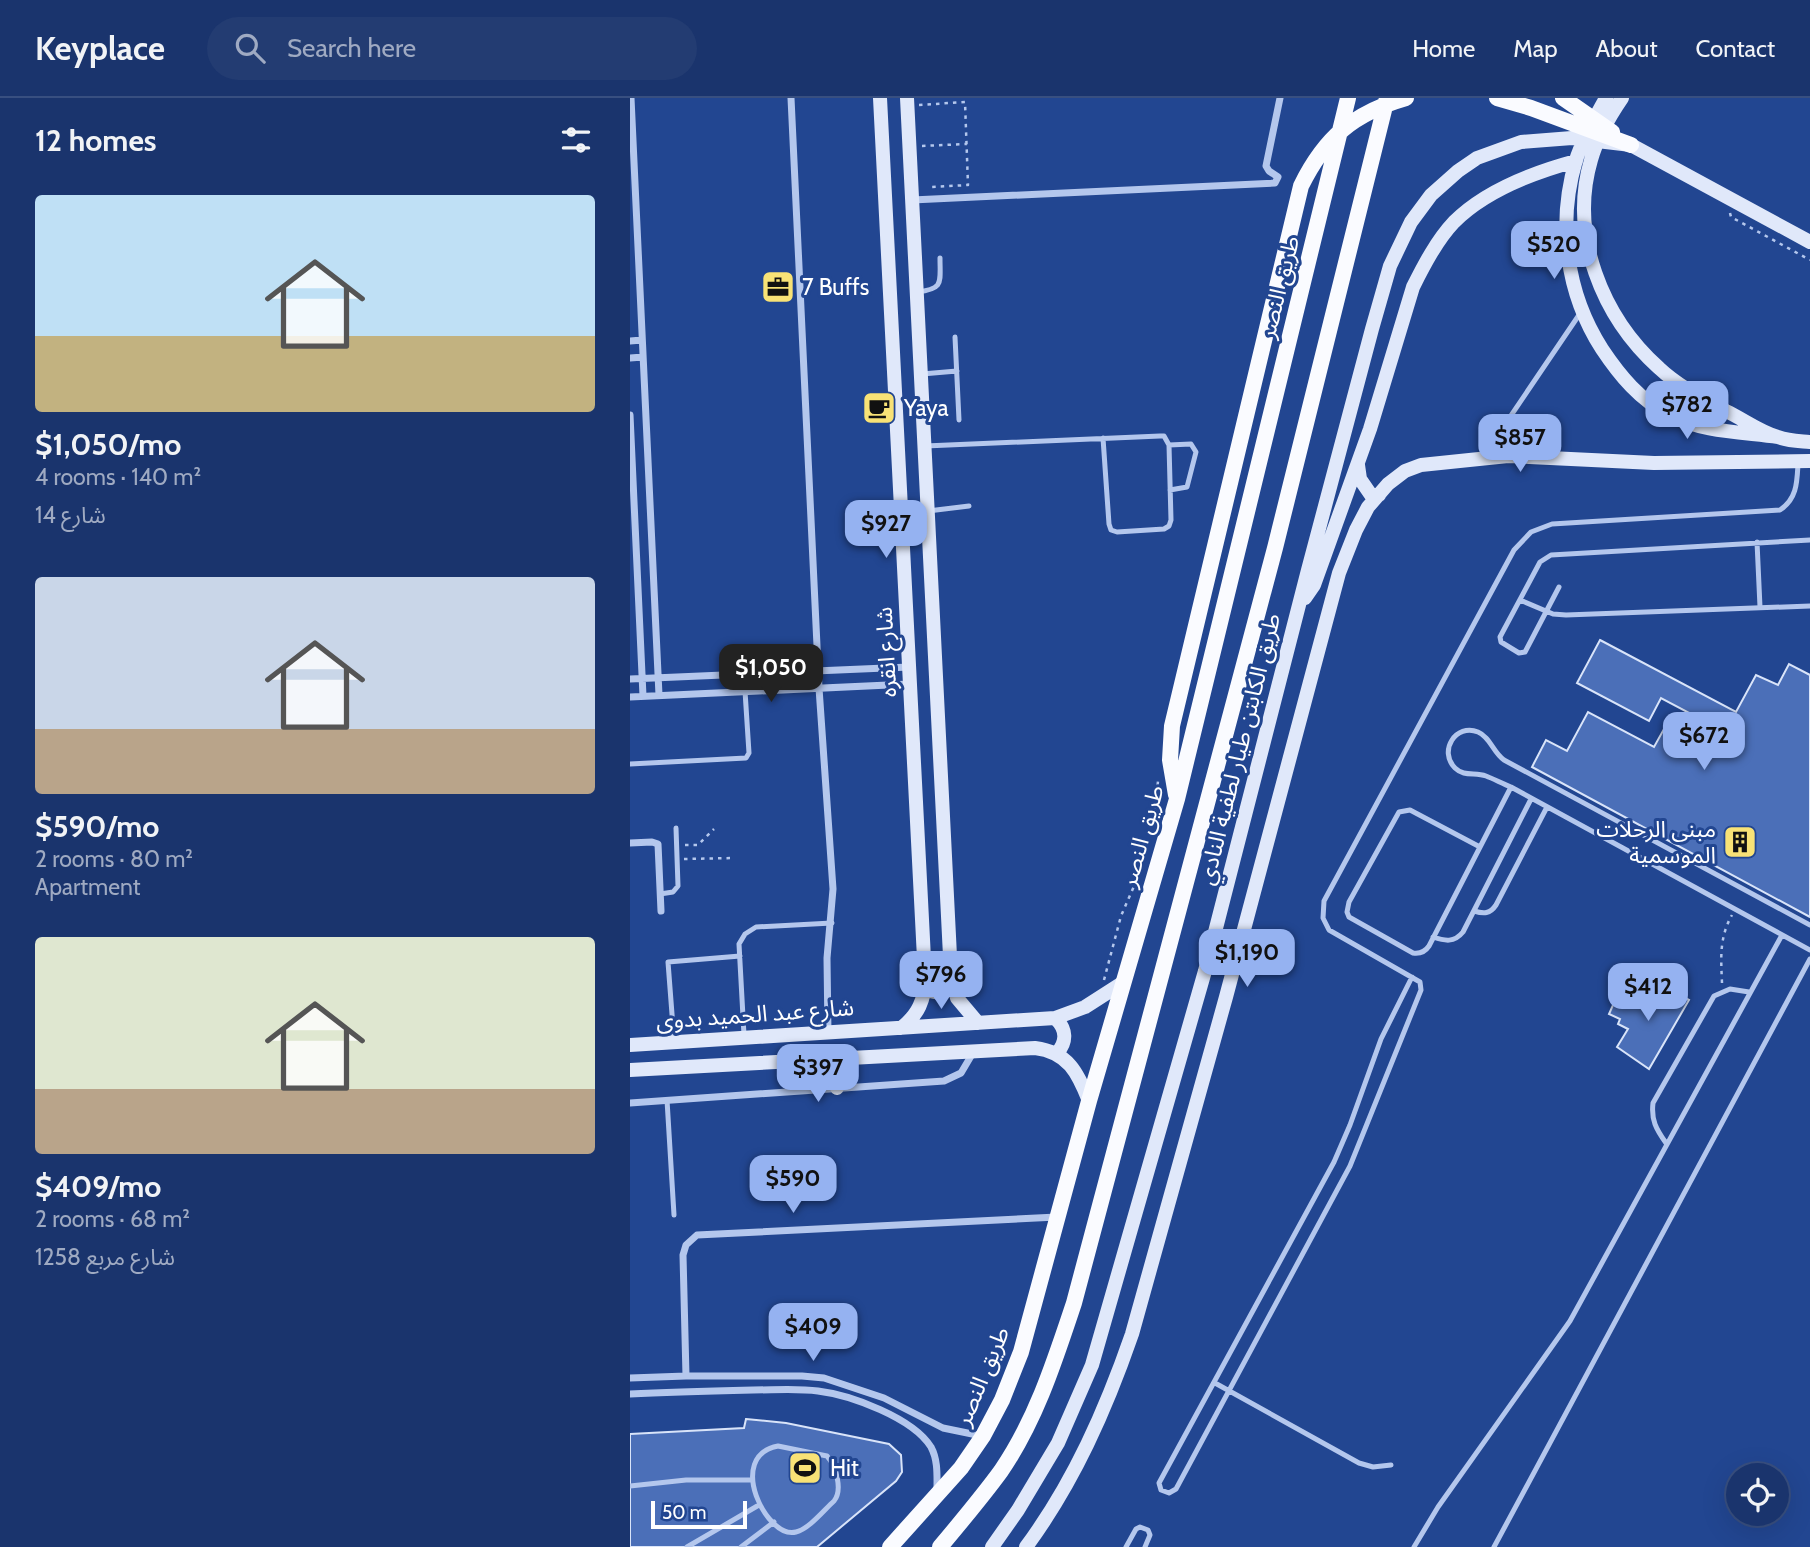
<!DOCTYPE html>
<meta charset="utf-8">
<style>
body{margin:0;font-family:Cabin,"Noto Sans Arabic",sans-serif;background:#233c72;color:#f1f3f6;height:100vh;display:flex;flex-direction:column;font-size:26px;white-space:nowrap}
*{box-sizing:border-box;margin:0}
p{font-size:23px;color:#9faac2}
.icon{flex:none;width:38px;height:38px;fill:none;stroke:currentColor;stroke-width:2;stroke-linecap:round;stroke-linejoin:round}
.map{position:relative;flex:1;overflow:hidden}
.side{display:flex;flex-direction:column;background:#1a346d;width:630px}
.side>*{flex:none}
.tools{position:absolute;left:1096px;top:1365px;display:grid;gap:14px}
.tools a{display:grid;place-items:center;width:63px;height:63px;border-radius:50%;background:#1a346d;box-shadow:0 7px 28px #0002,0 0 0 2px #384f80;font-size:35px}
.scale{position:absolute;left:21px;bottom:18px;width:96px;box-sizing:border-box;padding-left:7px;border:4px solid #fff;border-top:0;font-size:19px;line-height:24px;white-space:nowrap;color:#fff;-webkit-text-stroke:5px #224691;paint-order:stroke}
.price{position:absolute;translate:-50% -60px;padding:0 16px;border-radius:14px;background:#95b2f1;color:#111;font-size:23px;line-height:46px;filter:drop-shadow(0 2px 4px #0008)}
.price::after{content:'';position:absolute;left:50%;top:42px;width:21px;height:16px;margin-left:-10px;background:inherit;clip-path:polygon(0 0,100% 0,50% 100%)}
.price.active{background:#222;color:#fff}
ul{padding:0;list-style:none}
li{display:grid;align-content:center;gap:14px;height:371px;padding:0 35px}
li span{display:grid;place-items:center;height:217px;border-radius:7px;color:#555}
li>.icon{margin-inline-start:auto}
span .icon{width:126px;height:126px;fill:#fffc;stroke-width:1}
li b{font-size:30px}
h2{display:flex;justify-content:space-between;align-items:center;height:84px;padding:0 35px;font-size:30px}
header{display:flex;align-items:center;gap:42px;box-sizing:border-box;height:98px;padding:0 35px;background:#1a346d;border-bottom:2px solid #384f80}
header strong{font-size:33px}
nav{display:flex;gap:38px;margin-inline-start:auto;font-size:24px}
.search{width:490px;height:63px;background:#233c72;display:flex;align-items:center;gap:18px;box-sizing:border-box;padding:0 24px;border-radius:38px;color:#9faac2;font-size:26px}
main{display:flex;flex:1;min-height:0}
.map>svg:first-child{display:block}
</style>
<header>
<strong>Keyplace</strong>
<div class="search"><svg class="icon" aria-label="search" viewBox="0 0 24 24"><circle cx="10" cy="10" r="6"/><path d="M15 15l6 6"/></svg>Search here</div>
<nav><a>Home</a><a>Map</a><a>About</a><a>Contact</a></nav>
</header>
<main>
<section class="side">
<h2>12 homes<svg class="icon" aria-label="filters" viewBox="0 0 24 24"><path d="M4 7h16M4 17h16"/><circle cx="9" cy="7" r="2"/><circle cx="15" cy="17" r="2"/></svg></h2>
<ul>
<li><span style="background:linear-gradient(#bfe0f5 65%,#c2b280 0)"><svg class="icon" aria-label="home" viewBox="0 0 24 24"><path d="M3 11l9-7 9 7M6 9v11h12V9"/></svg></span><div><b>$1,050/mo</b><p>4 rooms · 140 m²</p><p>شارع 14</p></div></li>
<li><span style="background:linear-gradient(#c9d6e8 70%,#b9a48a 0)"><svg class="icon" aria-label="home" viewBox="0 0 24 24"><path d="M3 11l9-7 9 7M6 9v11h12V9"/></svg></span><div><b>$590/mo</b><p>2 rooms · 80 m²</p><p>Apartment</p></div></li>
<li><span style="background:linear-gradient(#dfe7d0 70%,#b9a48a 0)"><svg class="icon" aria-label="home" viewBox="0 0 24 24"><path d="M3 11l9-7 9 7M6 9v11h12V9"/></svg></span><div><b>$409/mo</b><p>2 rooms · 68 m²</p><p>شارع مربع 1258</p></div></li>
</ul>
</section>
<div class="map">
<svg width="1180" height="1449" viewBox="0 0 1180 1449">
<rect width="100%" height="100%" fill="#224691"/>
<!-- building -->
<path fill="#4b6fb8" stroke="#d9e4f9" stroke-width="2" d="M970 542 1106 614 1126 577 1148 587 1159 566 1180 577V819L902 669 916 642 937 653 958 614 1024 649 1034 631 1085 658 1097 635 1031 600 1019 623 947 585Z
M1024 883 1059 902 1019 971 987 949 998 931 988 926 990 921 979 916 987 898 1012 910Z
M116 1321 156 1325 259 1346 271 1357 272 1374 266 1383 187 1449H0V1336L114 1330Z"/>
<g fill="none" stroke-linecap="round" stroke-linejoin="round">
<!-- path -->
<path stroke="#b4c7ed" stroke-width="2.5" stroke-dasharray="3.5 5" stroke-linecap="butt" d="M289 7 335 4 338 87 302 89 300 92
M292 48 337 46
M1100 115 1101 119 1180 162
M55 747H68L84 731
M54 761 103 760
M513 762 525 712 528 683
M474 882 491 818 508 779
M1092 885C1091 860 1089 840 1102 817"/>
<!-- lane -->
<path stroke="#b4c7ed" stroke-width="5" d="M287 194C314 191 310 185 310 160
M325 239 329 322
M292 276 327 273
M539 347 561 346 566 354 557 389 540 392
M295 348 530 338H534L539 347 541 422 539 428 534 431 487 434 481 432 479 426 473 340
M855 356 951 214
M298 413 339 408
M1127 444 1130 509
M929 489 895 554 889 555 871 544 870 539 910 464 921 457 1180 442
M890 502 923 516 936 517 1180 508
M0 666 116 660 119 655 115 593
M850 749 780 712 769 714 719 804 717 814 719 819 783 855C790 856 795 854 799 848L881 689
M30 796 43 794 48 788 46 730
M844 813C854 816 860 816 866 807L917 709
M1180 827 874 662C863 654 860 639 848 634 826 625 808 653 825 670 834 679 845 674 856 678 864 681 873 686 881 689L1180 852
M803 839C815 843 824 845 833 834L901 701
M782 879 751 941 720 1027 704 1064 529 1385 531 1392 539 1395 546 1391 720 1068 791 892 790 884 699 832 693 820 694 803 884 452 901 434 922 426 1150 412C1167 401 1167 384 1168 366
M114 937 109 846 115 836 126 829 202 825
M44 942 38 864 110 858
M37 1002 44 1117
M1036 1045C1026 1031 1021 1022 1023 1005L1084 898 1100 891 1119 894
M585 1285 729 1365 743 1369 761 1367
M148 1348 197 1358C206 1368 213 1392 204 1403 194 1412 179 1431 166 1434 137 1442 95 1358 148 1348Z
M0 1388 56 1382H122
M57 1449 129 1407
M111 1449 144 1424
M496 1449 506 1431 510 1429 518 1432 520 1437 515 1449
M784 1449 808 1409 940 1223 1152 837
M864 1449 1180 861"/>
<!-- street -->
<path stroke="#b4c7ed" stroke-width="7" d="M1 0 29 597
M161 0 189 590 203 791 197 860 198 935
M282 102 645 85 648 79 639 73 636 68 650 0
M0 243 12 242
M0 260 13 259
M0 317 13 598
M0 581 279 569
M0 599 280 586
M0 745 22 744 28 746 31 813
M0 1005 314 983 331 975 344 953
M56 1278 53 1157 56 1147 67 1137 427 1119
M0 1280 56 1278H172L194 1280 254 1300 313 1330 352 1338
M0 1296C41 1294 82 1293 123 1292 144 1292 167 1290 188 1293 221 1297 283 1320 301 1349 308 1362 307 1377 307 1391"/>
<!-- secondary -->
<path stroke="#e0e8fa" stroke-width="14" d="M250 0 295 880C295 902 288 917 271 930
M277 0 321 878 327 900 348 925
M976 0C965 20 953 40 946 62 927 126 936 195 972 251 990 278 1010 302 1039 317 1072 334 1112 334 1148 339
M992 0C979 19 967 40 961 62 939 137 972 219 1029 270 1048 288 1072 301 1096 313 1113 321 1130 334 1148 339 1158 343 1170 343 1180 344
M728 367 730 381 741 397H749
M675 500 684 487 740 331 783 189C794 167 807 142 824 124 855 93 905 74 946 63
M295 892 309 895 323 889
M425 920C437 931 437 944 427 955
M0 947 425 920 455 909 494 884
M205 961 207 990
M0 972 405 950C438 954 448 975 459 1003
M362 1449 388 1412 428 1345 462 1267 575 873 678 472 742 231 760 168 781 124 801 97 828 73 847 60 891 44 942 40 1001 47 1180 144
M396 1449C444 1384 476 1311 502 1236L596 899 709 475 726 432 738 409 758 386 775 373 791 367 878 358 1024 365 1180 363"/>
<!-- primary -->
<path stroke="#fafbff" stroke-width="16" d="M867 0 901 10 1001 47
M933 0 982 34
M546 697 540 662 542 628 671 88C695 39 724 15 776 0
M260 1449 331 1370 353 1338 372 1302 391 1254 459 1003 547 701 718 0
M310 1449C331 1424 352 1399 371 1373 406 1322 425 1262 444 1205L645 450 757 0"/>
</g>
<!-- icons -->
<defs>
<symbol id="office-square" viewBox="-11 -11 22 22"><rect x="-9" y="-9" width="18" height="18" rx="4" fill="#f8e276" stroke="#224691"/><path d="M-6-3h4V-5.5h4V-3h4V5H-6ZM-1-4.5V-3h2v-1.5ZM-6 0V1H6V0Z" fill="#111"/></symbol>
<symbol id="cafe-square" viewBox="-11 -11 22 22"><rect x="-9" y="-9" width="18" height="18" rx="4" fill="#f8e276" stroke="#224691"/><path d="M-5.5-4.5H6V0H3Q3 3.5 0 3.5H-2.5Q-5.5 3.5-5.5 0ZM3-3.2v2h1.7v-2ZM-6 4.5H4V6H-6Z" fill="#111"/></symbol>
<symbol id="building-square" viewBox="-11 -11 22 22"><rect x="-9" y="-9" width="18" height="18" rx="4" fill="#f8e276" stroke="#224691"/><path d="M-4-6H4V6H1V3H-1V6H-4ZM-2.5-4.3h1.7v1.8h-1.7ZM.8-4.3h1.7v1.8H.8ZM-2.5-1h1.7V.8h-1.7ZM.8-1h1.7V.8H.8Z" fill="#111"/></symbol>
<symbol id="stadium-square" viewBox="-11 -11 22 22"><rect x="-9" y="-9" width="18" height="18" rx="4" fill="#f8e276" stroke="#224691"/><path d="M0-5a6.5 5 0 1 0 0 10a6.5 5 0 1 0 0-10ZM-3.5-1.8h7v3.6h-7Z" fill="#111"/></symbol>
</defs>
<g fill-rule="evenodd">
<use href="#office-square" x="129" y="170" width="38" height="38"/>
<use href="#cafe-square" x="230" y="291" width="38" height="38"/>
<use href="#building-square" x="1091" y="725" width="38" height="38"/>
<use href="#stadium-square" x="156" y="1351" width="38" height="38"/>
</g>
<g text-anchor="middle" dominant-baseline="central" stroke-width="6" stroke-linejoin="round" paint-order="stroke">
<!-- poi labels -->
<g font-size="23" fill="#fff" stroke="#224691" text-anchor="start">
<text x="172" y="189">7 Buffs</text>
<text x="274" y="310">Yaya</text>
<text x="1086" y="731" text-anchor="end">مبنى الرحلات<tspan x="1086" dy="26">الموسمية</tspan></text>
<text x="200" y="1370">Hit</text>
</g>
<!-- street labels -->
<g font-size="23" fill="#fff" stroke="#224691">
<text transform="translate(649 189) rotate(-76)">طريق النصر</text>
<text transform="translate(256 554) rotate(-93)">شارع انقره</text>
<text transform="translate(609 651) rotate(-76)">طريق الكابتن طيار لطفية النادي</text>
<text transform="translate(512 738) rotate(-74)">طريق النصر</text>
<text transform="translate(125 916) rotate(-4)">شارع عبد الحميد بدوى</text>
<text transform="translate(352 1278) rotate(-67)">طريق النصر</text>
</g>
</g>
</svg>
<div class="tools">
<a><svg class="icon" aria-label="locate" viewBox="0 0 24 24"><circle cx="12" cy="12" r="6"/><path d="M12 2v4M12 18v4M2 12h4M18 12h4"/></svg></a>
</div>
<div class="scale">50 m</div>
<b class="price" style="left:924px;top:183px">$520</b>
<b class="price" style="left:1057px;top:343px">$782</b>
<b class="price" style="left:890px;top:376px">$857</b>
<b class="price" style="left:256px;top:462px">$927</b>
<b class="price active" style="left:141px;top:606px">$1,050</b>
<b class="price" style="left:1074px;top:674px">$672</b>
<b class="price" style="left:617px;top:891px">$1,190</b>
<b class="price" style="left:311px;top:913px">$796</b>
<b class="price" style="left:1018px;top:925px">$412</b>
<b class="price" style="left:188px;top:1006px">$397</b>
<b class="price" style="left:163px;top:1117px">$590</b>
<b class="price" style="left:183px;top:1265px">$409</b>
</div>
</main>
